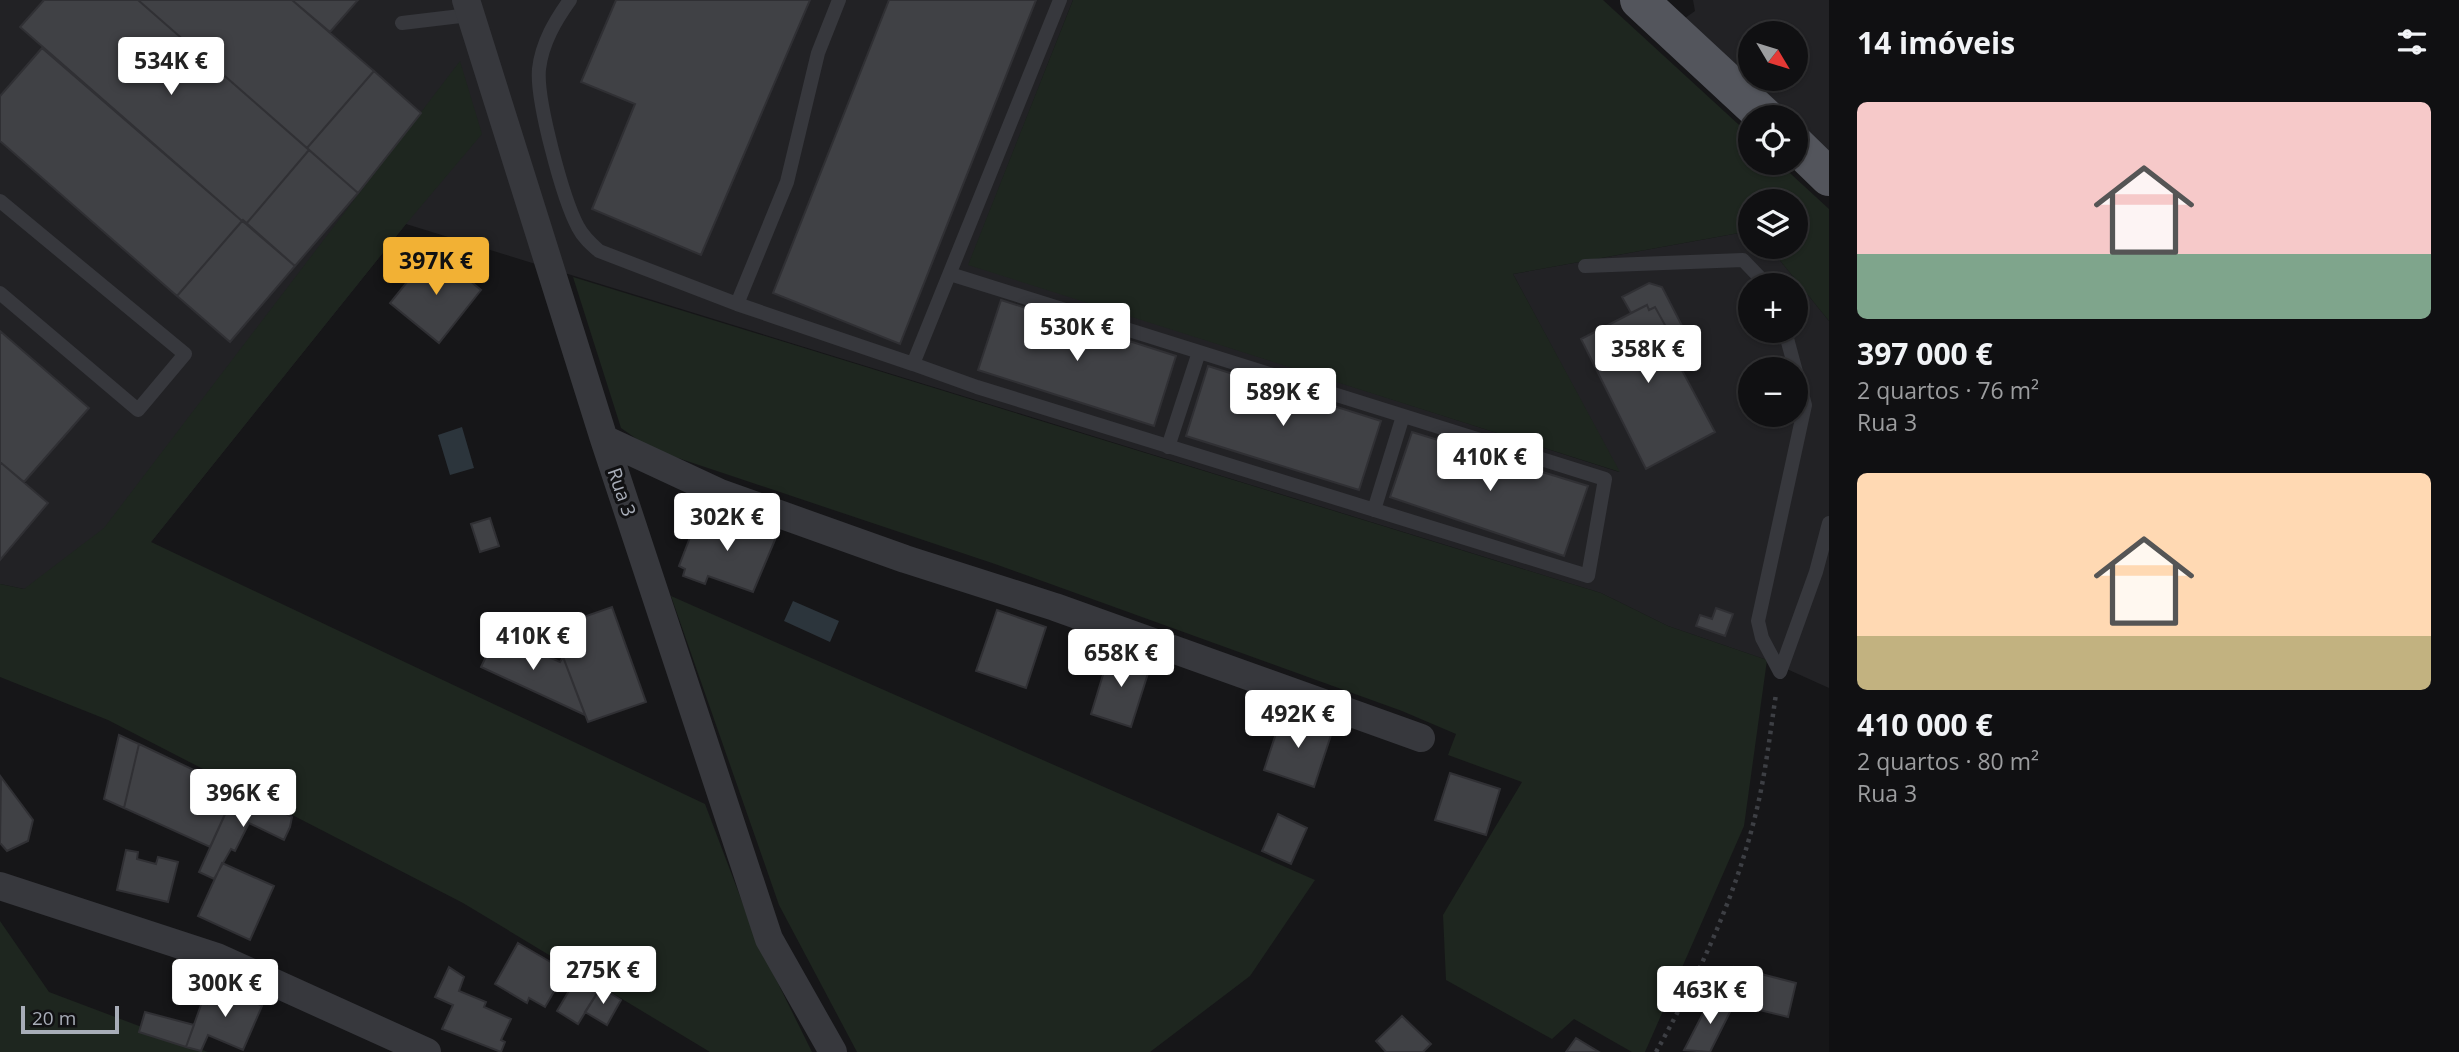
<!DOCTYPE html>
<html lang="pt">
<meta charset="utf-8">
<style>
body{margin:0;font-family:"Open Sans",sans-serif;background:#19191b;color:#f1f3f6;height:100vh;display:flex;flex-direction:column;font-size:26px;white-space:nowrap}
*{box-sizing:border-box;margin:0}
p{font-size:23px;color:#9c9d9f}
.icon{flex:none;width:38px;height:38px;fill:none;stroke:currentColor;stroke-width:2;stroke-linecap:round;stroke-linejoin:round}
.map{position:relative;flex:1;overflow:hidden}
.details{display:flex;flex-direction:column;background:#101012;width:630px}
.details>*{flex:none}
.needle{width:46px;rotate:128deg}
.tools{position:absolute;left:1738px;top:21px;display:grid;gap:14px}
.tools a{display:grid;place-items:center;width:70px;height:70px;border-radius:50%;background:#101012;box-shadow:0 2px 5px #0004,0 0 0 2px #303032;font-size:35px}
.scale{position:absolute;left:21px;bottom:18px;width:98px;box-sizing:border-box;padding-left:7px;border:4px solid #a8adb8;border-top:0;font-size:19px;line-height:24px;white-space:nowrap;color:#a8adb8;-webkit-text-stroke:5px #111113;paint-order:stroke}
.price{position:absolute;translate:-50% -60px;padding:0 16px;border-radius:7px;background:#fff;color:#222;font-size:23px;line-height:46px;filter:drop-shadow(0 2px 4px #0008)}
.price::after{content:'';position:absolute;left:50%;top:42px;width:21px;height:16px;margin-left:-10px;background:inherit;clip-path:polygon(0 0,100% 0,50% 100%)}
.price.active{background:#f2b134;color:#111}
ul{padding:0;list-style:none}
li{display:grid;align-content:center;gap:14px;height:371px;padding:0 28px}
li span{display:grid;place-items:center;height:217px;border-radius:10px;color:#555}
li>.icon{margin-inline-start:auto}
span .icon{width:126px;height:126px;fill:#fffc;stroke-width:1}
li b{font-size:30px}
h2{display:flex;justify-content:space-between;align-items:center;height:84px;padding:0 28px;font-size:30px}
main{display:flex;flex:1;min-height:0}
.map>svg:first-child{display:block}
</style>
<main>
<div class="map">
<svg width="1829" height="1052" viewBox="0 0 1829 1052">
<rect width="100%" height="100%" fill="#161618"/>
<!-- built -->
<path fill="#222225" fill-rule="evenodd" d="M0 0H1073L969 264 1619 472 1513 274 1750 231V247H1769L1829 321V688L1767 660 1668 626 1601 593 406 224 151 542 24 589 0 584ZM1750 285H1796V331H1750ZM1750 369H1796V415H1750Z
M1693 0H1829V156L1796 124V117H1788L1685 18 1695 11ZM1750 33H1796V79H1750Z"/>
<!-- green -->
<path fill="#1e261f" d="M1073 0H1603L1750 135V163H1779L1829 209V321L1769 247H1796V201H1750V231L1513 274 1620 472 968 265Z
M460 61 482 134 406 224 151 542 705 804 757 941 812 1052H710L463 903 108 720 0 677V584L24 589 104 528Z
M573 277 1601 593 1668 626 1767 660 1744 826 1645 1052H1632L1574 1019 1552 1039 1446 980 1443 915 1522 782 1448 755 1456 734 1402 711 995 564 651 449 621 428Z
M671 596 1315 880 1250 976 1150 1052H857L779 905Z
M0 921 49 992 208 1052H0Z"/>
<!-- water -->
<path fill="#2c353c" d="M462 427 474 468 450 475 438 435Z
M793 601 839 621 830 642 784 621Z"/>
<!-- building -->
<path fill="#404145" stroke="#303034" stroke-width="2" d="M44 0H138L309 150 246 224 242 221 20 27Z
M138 0H292L374 71 307 148Z
M292 0H358L330 32Z
M616 0H810L701 255 592 209 635 104 581 82Z
M889 0H1036L900 344 773 293Z
M42 48 242 221 177 296 0 141V96Z
M374 71 421 113 358 193 307 148Z
M309 150 358 193 295 266 246 224Z
M243 220 295 266 230 342 177 296Z
M433 250 481 290 439 343 390 303Z
M1649 283 1662 287 1694 349 1676 359 1669 346 1675 343 1655 307 1649 310 1647 305 1631 313 1622 297Z
M1001 300 1176 356 1154 426 978 370Z
M1647 305 1649 310 1655 307 1675 343 1669 346 1715 432 1646 469 1581 339Z
M0 331 89 408 24 482 0 462Z
M1208 366 1381 421 1359 490 1186 436Z
M1412 432 1588 486 1564 556 1390 497Z
M0 462 48 503 0 560Z
M699 514 742 529 743 523 777 535 753 592 708 576 705 584 683 576 685 569 679 566Z
M490 518 499 546 480 552 471 524Z
M612 607 646 702 588 722 552 628Z
M1716 608 1733 614 1725 636 1696 626 1700 615 1712 619Z
M997 610 1046 627 1026 688 976 671Z
M497 634 560 662 563 657 585 715 481 667Z
M1110 652 1151 664 1131 727 1091 714Z
M1283 712 1333 729 1314 787 1264 770Z
M119 735 139 744 124 808 104 799Z
M139 744 236 790 210 847 124 808Z
M1450 773 1500 789 1486 835 1435 820Z
M1 777 33 820 28 841 7 851 0 843Z
M236 790 292 817 290 827 284 840 249 823 235 851 231 849 214 879 199 872Z
M1278 814 1307 828 1291 864 1262 851Z
M126 850 138 852 137 859 156 864 158 857 178 862 168 902 117 890Z
M222 863 274 886 250 940 198 916Z
M518 943 566 971 545 1007 529 998 527 1003 495 984Z
M449 967 464 977 459 991 486 1002 484 1007 511 1019 501 1040 505 1042 501 1052 442 1029 453 1005 435 997Z
M1734 967 1796 983 1788 1017 1747 1007 1746 993 1741 992 1743 987 1730 984Z
M579 974 601 987 578 1024 557 1011Z
M216 985 231 993 234 986 249 993 247 998 262 1006 243 1050 208 1035 201 1051 186 1047 202 1002 207 1004Z
M601 987 621 1000 607 1025 585 1012Z
M1711 998 1734 1004 1710 1052 1684 1050Z
M145 1012 194 1025 186 1047 139 1032Z
M1402 1016 1431 1044 1423 1052H1386L1376 1041Z
M1576 1038 1599 1052H1566Z"/>
<g fill="none" stroke-linecap="round" stroke-linejoin="round">
<!-- path -->
<path stroke="#3d3f44" stroke-width="4.5" stroke-dasharray="3.5 5" stroke-linecap="butt" d="M1656 1052C1701 972 1741 885 1760 795 1767 761 1771 727 1776 694"/>
<!-- lane -->
<path stroke="#37383d" stroke-width="14" d="M570 0C555 21 542 43 539 69 536 100 563 199 578 227 583 237 591 244 599 251L737 304 913 364 1060 0
M402 23 469 15
M0 201 185 354 138 410 0 293
M1585 266 1743 260 1767 285
M737 304 787 182 818 53 839 0
M1785 331 1805 405 1758 621 1762 638 1780 672 1816 572 1829 523
M913 364 977 387 1588 576 1605 479 950 274
M1168 447 1199 352
M1374 510 1403 416"/>
<!-- street -->
<path stroke="#37383d" stroke-width="28" d="M466 0 604 439 769 939 833 1052
M604 439 720 493 905 559 1055 607 1421 738
M0 886 217 957 427 1052"/>
<!-- primary -->
<path stroke="#53555c" stroke-width="38" d="M1639 0 1765 117
M1796 145 1829 177"/>
</g>
<g text-anchor="middle" dominant-baseline="central" stroke-width="6" stroke-linejoin="round" paint-order="stroke">
<!-- street labels -->
<g font-size="19" fill="#a8adb8" stroke="#111113">
<text transform="translate(622 492) rotate(71)">Rua 3</text>
</g>
</g>
</svg>
<div class="tools">
<a><svg class="needle" viewBox="-14 -14 28 28"><path d="M0-13l5 13h-10z" fill="#e53935"/><path d="M0 13l5-13h-10z" fill="#9c9d9f"/></svg></a>
<a><svg class="icon" aria-label="locate" viewBox="0 0 24 24"><circle cx="12" cy="12" r="6"/><path d="M12 2v4M12 18v4M2 12h4M18 12h4"/></svg></a>
<a><svg class="icon" aria-label="layers" viewBox="0 0 24 24"><path d="M12 4l9 5-9 5-9-5zM3 14l9 5 9-5"/></svg></a>
<a>+</a>
<a>−</a>
</div>
<div class="scale">20 m</div>
<b class="price" style="left:171px;top:97px">534K €</b>
<b class="price active" style="left:436px;top:297px">397K €</b>
<b class="price" style="left:1077px;top:363px">530K €</b>
<b class="price" style="left:1648px;top:385px">358K €</b>
<b class="price" style="left:1283px;top:428px">589K €</b>
<b class="price" style="left:1490px;top:493px">410K €</b>
<b class="price" style="left:727px;top:553px">302K €</b>
<b class="price" style="left:533px;top:672px">410K €</b>
<b class="price" style="left:1121px;top:689px">658K €</b>
<b class="price" style="left:1298px;top:750px">492K €</b>
<b class="price" style="left:243px;top:829px">396K €</b>
<b class="price" style="left:603px;top:1006px">275K €</b>
<b class="price" style="left:225px;top:1019px">300K €</b>
<b class="price" style="left:1710px;top:1026px">463K €</b>
</div>
<section class="details">
<h2>14 imóveis<svg class="icon" aria-label="filters" viewBox="0 0 24 24"><path d="M4 7h16M4 17h16"/><circle cx="9" cy="7" r="2"/><circle cx="15" cy="17" r="2"/></svg></h2>
<ul>
<li><span style="background:linear-gradient(#f6c9c9 70%,#7fa58c 0)"><svg class="icon" aria-label="home" viewBox="0 0 24 24"><path d="M3 11l9-7 9 7M6 9v11h12V9"/></svg></span><div><b>397 000 €</b><p>2 quartos · 76 m²</p><p>Rua 3</p></div></li>
<li><span style="background:linear-gradient(#ffd9b3 75%,#c2b280 0)"><svg class="icon" aria-label="home" viewBox="0 0 24 24"><path d="M3 11l9-7 9 7M6 9v11h12V9"/></svg></span><div><b>410 000 €</b><p>2 quartos · 80 m²</p><p>Rua 3</p></div></li>
</ul>
</section>
</main>
